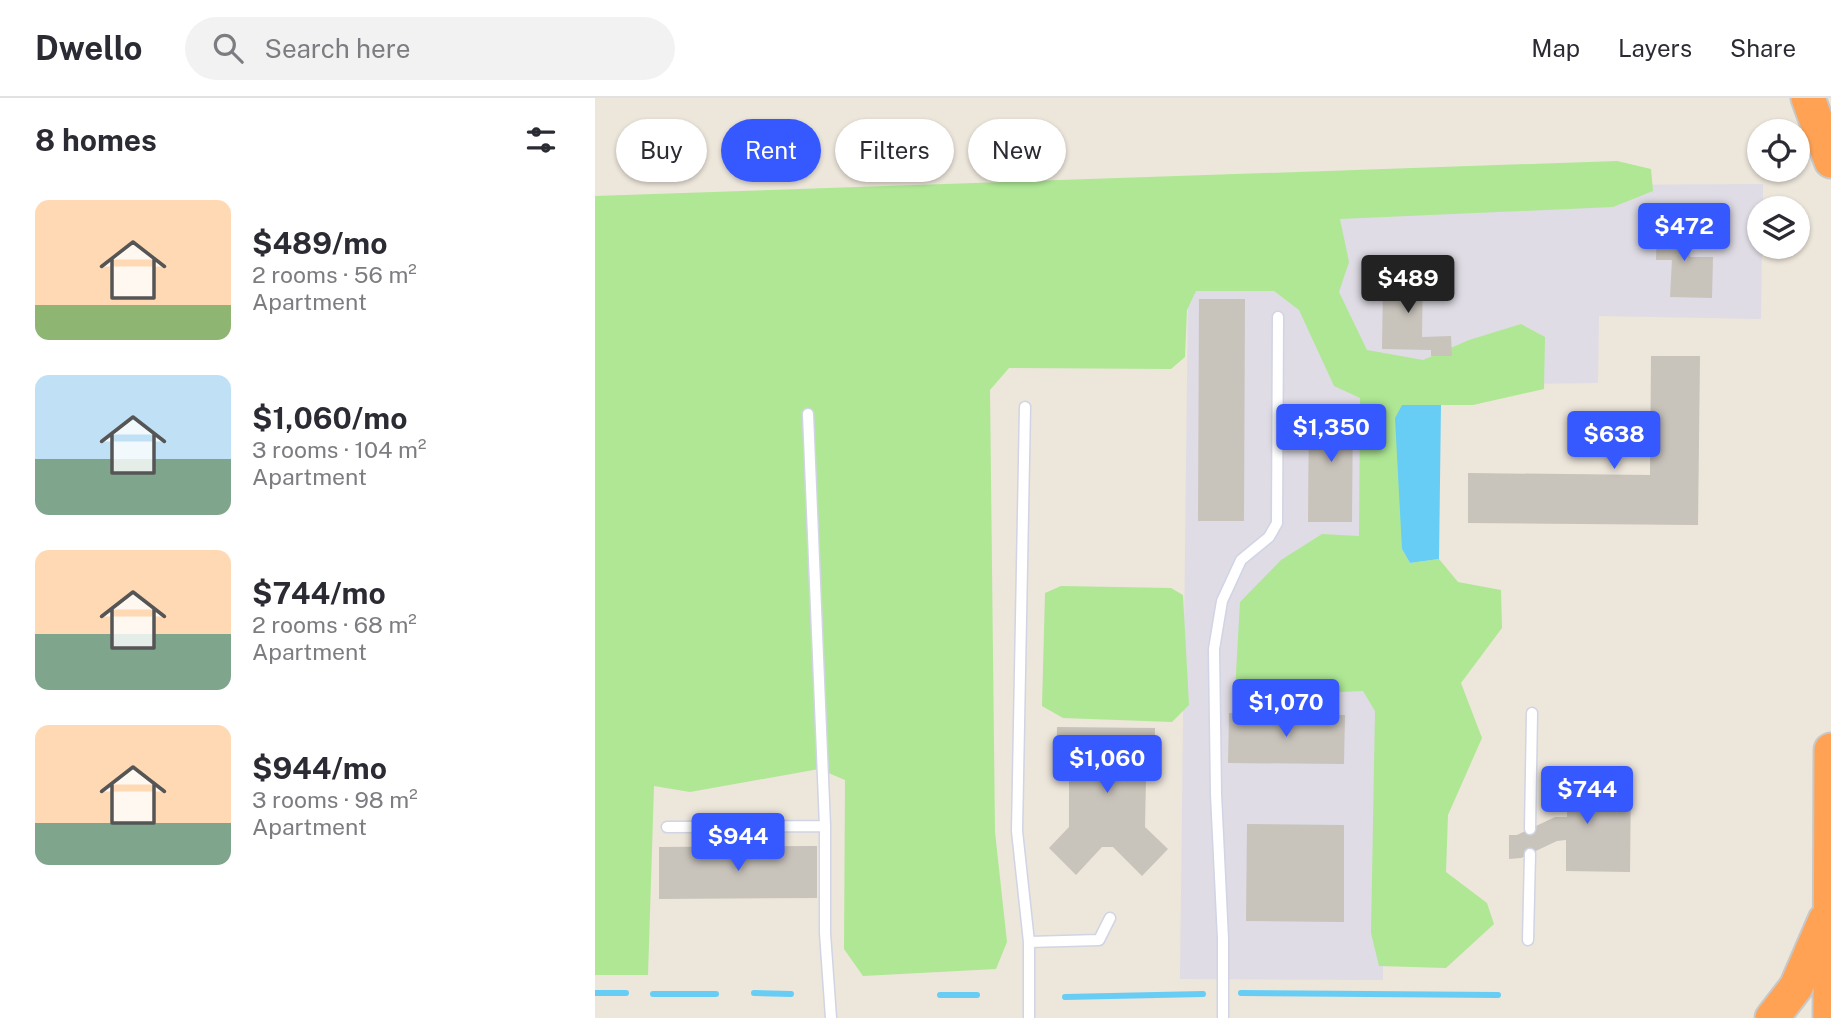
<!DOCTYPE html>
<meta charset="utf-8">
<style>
body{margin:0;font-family:"Public Sans",sans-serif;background:#f2f2f3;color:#2b2b33;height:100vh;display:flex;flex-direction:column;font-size:26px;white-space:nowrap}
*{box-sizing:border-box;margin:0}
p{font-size:23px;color:#7c7c81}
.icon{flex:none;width:38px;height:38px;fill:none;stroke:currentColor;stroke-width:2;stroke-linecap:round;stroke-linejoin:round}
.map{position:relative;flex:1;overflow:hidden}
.side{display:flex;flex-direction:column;background:#fff;width:595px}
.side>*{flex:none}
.top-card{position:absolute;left:21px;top:21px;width:665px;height:63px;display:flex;gap:14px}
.controls{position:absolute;left:1152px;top:21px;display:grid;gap:14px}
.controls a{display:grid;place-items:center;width:63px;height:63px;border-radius:50%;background:#fff;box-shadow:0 2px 5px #0004;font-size:35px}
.price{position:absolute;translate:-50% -60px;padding:0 16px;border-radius:7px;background:#3658ff;color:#fff;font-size:23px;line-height:46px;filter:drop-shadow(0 2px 4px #0008)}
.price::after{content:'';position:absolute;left:50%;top:42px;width:21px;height:16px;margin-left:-10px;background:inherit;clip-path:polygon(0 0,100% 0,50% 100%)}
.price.active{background:#222;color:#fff}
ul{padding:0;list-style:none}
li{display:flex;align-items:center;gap:21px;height:175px;padding:0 35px}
li span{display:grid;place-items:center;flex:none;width:196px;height:140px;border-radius:14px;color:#555}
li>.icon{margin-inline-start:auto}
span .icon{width:84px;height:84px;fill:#fffc;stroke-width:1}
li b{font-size:30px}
h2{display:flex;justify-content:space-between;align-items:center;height:84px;padding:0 35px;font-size:30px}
.pill{padding:0 24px;border-radius:32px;background:#fff;box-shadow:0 2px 5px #0004;font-size:24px;line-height:63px}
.pill.active{background:#3658ff;color:#fff}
header{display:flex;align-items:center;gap:42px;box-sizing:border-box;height:98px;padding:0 35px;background:#fff;border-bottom:2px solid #e1e1e2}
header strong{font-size:33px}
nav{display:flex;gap:38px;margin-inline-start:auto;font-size:24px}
.search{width:490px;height:63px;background:#f2f2f3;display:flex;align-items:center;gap:18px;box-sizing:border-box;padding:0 24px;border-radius:38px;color:#7c7c81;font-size:26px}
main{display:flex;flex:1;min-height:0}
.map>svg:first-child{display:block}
</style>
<header>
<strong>Dwello</strong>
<div class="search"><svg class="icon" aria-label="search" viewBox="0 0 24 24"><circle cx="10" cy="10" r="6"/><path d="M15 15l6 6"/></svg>Search here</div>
<nav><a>Map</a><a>Layers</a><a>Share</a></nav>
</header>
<main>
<section class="side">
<h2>8 homes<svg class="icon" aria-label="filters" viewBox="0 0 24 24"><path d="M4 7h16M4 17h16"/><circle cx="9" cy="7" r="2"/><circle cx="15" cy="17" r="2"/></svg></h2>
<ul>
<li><span style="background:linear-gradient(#ffd9b3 75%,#8fb573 0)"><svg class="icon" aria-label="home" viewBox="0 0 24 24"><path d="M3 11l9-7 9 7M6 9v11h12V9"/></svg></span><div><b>$489/mo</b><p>2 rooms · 56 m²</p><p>Apartment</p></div></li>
<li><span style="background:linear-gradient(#bfe0f5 60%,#7fa58c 0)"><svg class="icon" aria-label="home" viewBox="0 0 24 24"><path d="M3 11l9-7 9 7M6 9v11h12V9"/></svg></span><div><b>$1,060/mo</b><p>3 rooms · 104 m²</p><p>Apartment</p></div></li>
<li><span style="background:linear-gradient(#ffd9b3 60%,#7fa58c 0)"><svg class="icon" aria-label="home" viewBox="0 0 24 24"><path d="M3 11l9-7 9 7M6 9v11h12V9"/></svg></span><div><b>$744/mo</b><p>2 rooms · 68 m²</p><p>Apartment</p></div></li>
<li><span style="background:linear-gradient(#ffd9b3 70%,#7fa58c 0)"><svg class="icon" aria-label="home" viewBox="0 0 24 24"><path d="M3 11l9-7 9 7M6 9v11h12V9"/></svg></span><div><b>$944/mo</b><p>3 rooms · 98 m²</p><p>Apartment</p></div></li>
</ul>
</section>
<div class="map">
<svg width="1236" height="920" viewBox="0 0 1236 920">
<rect width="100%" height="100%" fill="#ede6db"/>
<!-- industrial -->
<path fill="#dfdce5" d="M1168 86V110H1164V149H1167L1166 221 1004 218 1003 285 788 288V882L585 881 594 111 976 87Z"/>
<!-- green -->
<path fill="#afe795" d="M1022 63 1056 71 1058 93 1018 109 745 121 754 164 744 194 772 252 828 262 874 242 926 226 950 239 949 291 878 307H807V451L815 465 844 461 863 484 906 492 907 530 866 585 887 640 853 717 851 774 892 805 899 826 851 870 784 868 776 835 780 613 768 593 655 598 640 593 645 504 686 462 727 436 764 438 765 300 739 288 704 212 679 193H601L592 212 590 259 576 271 414 270 395 292 400 734 412 844 401 871 268 878 249 851 250 682 224 671 95 694 59 688 53 877H0V98Z
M466 488 576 490 588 497 594 607 577 624 468 620 447 608 450 495Z"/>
<!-- water -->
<path fill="#68cdf5" d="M807 307H846L844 461 815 465 807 451 800 320Z"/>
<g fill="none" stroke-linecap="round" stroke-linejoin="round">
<!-- stream -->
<path stroke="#68cdf5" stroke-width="6" d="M0 895H31
M159 895 196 896
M646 895 903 897
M58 896H121
M345 897H382
M470 899 608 896"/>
</g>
<!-- building -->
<path fill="#c8c3bb" d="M1062 127 1096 129 1095 159H1118L1117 200 1075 199 1077 162H1061Z
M801 166H818V172H828L827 239 856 238 857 258H836V252L787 251 788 186H801Z
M604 201H650L649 423H603Z
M1056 258H1105L1103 427 873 425V375L1055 377Z
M714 308H758L757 424H713Z
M634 615 750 617 749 666 633 665Z
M462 629 560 630V680H551L550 729 573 751 547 778 518 749H507L481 777 454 750 474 729V681H461Z
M972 676 1036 677 1035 774 971 773V742L962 743 926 760 914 761V737H922L960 719H972Z
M652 726 749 727V824L651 823Z
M222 748V800L64 801V749Z"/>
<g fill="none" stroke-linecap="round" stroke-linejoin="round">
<defs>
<path id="lane" d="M430 309 422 733 434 844V920
M213 316 230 728
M72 729 230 728V835L236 920
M935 731 937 615
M933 842 935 756
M434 844 504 842 515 820
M628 920V841L621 696 619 551 627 503 646 462 674 439 682 425 683 219"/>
<path id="highway" d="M1213 0 1236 63
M1177 920 1201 889 1230 822
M1235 920 1236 652"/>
</defs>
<!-- lane casing -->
<use href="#lane" stroke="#d0d4e4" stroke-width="13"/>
<!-- highway casing -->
<use href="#highway" stroke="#c8c8c8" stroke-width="37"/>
<!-- lane -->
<use href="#lane" stroke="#fff" stroke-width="10"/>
<!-- highway -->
<use href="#highway" stroke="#ffa254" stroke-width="33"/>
</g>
</svg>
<div class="controls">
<a><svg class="icon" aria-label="locate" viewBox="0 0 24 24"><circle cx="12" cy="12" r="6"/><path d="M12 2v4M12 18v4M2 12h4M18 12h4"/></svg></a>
<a><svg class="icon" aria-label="layers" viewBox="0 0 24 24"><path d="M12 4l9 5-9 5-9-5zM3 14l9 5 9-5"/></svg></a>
</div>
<b class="price" style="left:1089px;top:165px">$472</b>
<b class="price active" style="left:813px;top:217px">$489</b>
<b class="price" style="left:736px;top:366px">$1,350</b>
<b class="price" style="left:1019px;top:373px">$638</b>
<b class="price" style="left:691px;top:641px">$1,070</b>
<b class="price" style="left:512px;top:697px">$1,060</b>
<b class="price" style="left:992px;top:728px">$744</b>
<b class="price" style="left:143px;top:775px">$944</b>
<div class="top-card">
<a class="pill">Buy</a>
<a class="pill active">Rent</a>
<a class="pill">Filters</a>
<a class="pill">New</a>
</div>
</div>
</main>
